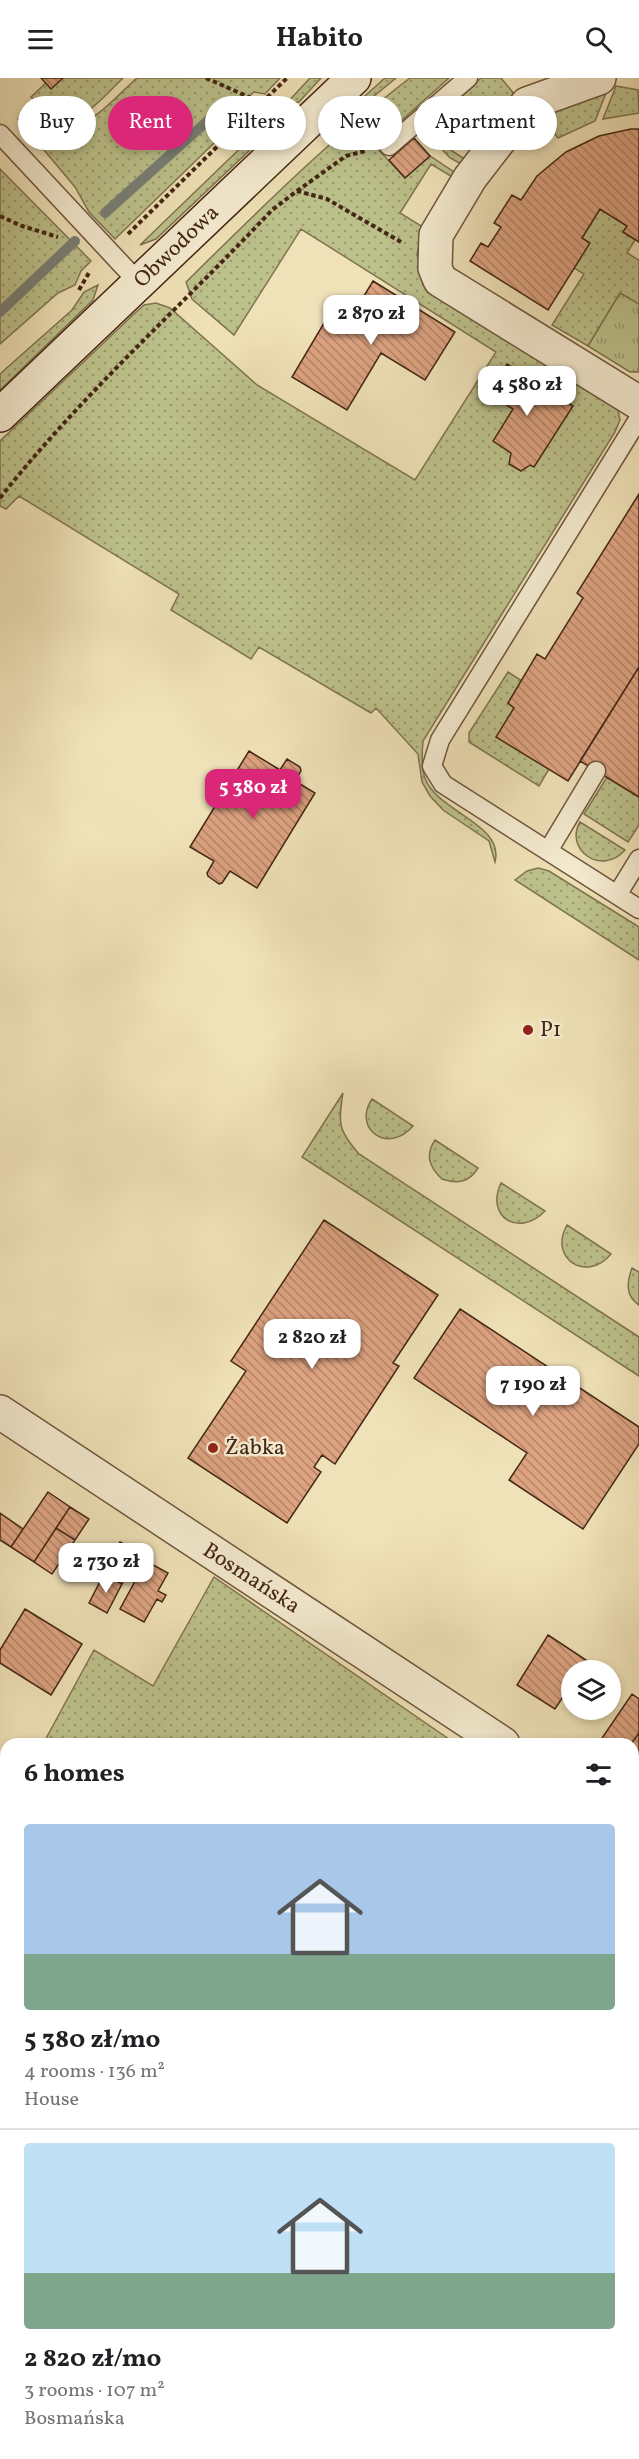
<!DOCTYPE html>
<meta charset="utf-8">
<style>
body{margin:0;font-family:Vollkorn,serif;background:#f2f2f2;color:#202124;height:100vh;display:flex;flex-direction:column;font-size:22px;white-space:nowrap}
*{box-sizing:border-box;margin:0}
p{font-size:20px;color:#757577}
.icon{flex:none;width:33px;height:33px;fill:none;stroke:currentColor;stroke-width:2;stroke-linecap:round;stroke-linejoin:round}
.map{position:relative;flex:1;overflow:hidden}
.drawer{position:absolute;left:0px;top:1660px;width:639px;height:722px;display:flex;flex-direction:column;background:#fff;border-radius:18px 18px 0 0;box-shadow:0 3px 9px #0003}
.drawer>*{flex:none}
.banner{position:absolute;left:18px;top:18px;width:603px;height:54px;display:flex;gap:12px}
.tools{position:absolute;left:561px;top:1582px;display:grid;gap:12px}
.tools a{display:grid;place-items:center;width:60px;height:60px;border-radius:50%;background:#fff;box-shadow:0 3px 9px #0003;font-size:30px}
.price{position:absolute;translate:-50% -51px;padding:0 14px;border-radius:12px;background:#fff;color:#222;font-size:20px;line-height:39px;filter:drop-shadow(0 2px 3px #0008)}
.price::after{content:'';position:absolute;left:50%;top:36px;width:18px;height:14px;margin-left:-9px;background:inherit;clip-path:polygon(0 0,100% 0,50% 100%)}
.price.selected{background:#db2777;color:#fff}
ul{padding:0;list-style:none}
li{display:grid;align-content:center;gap:12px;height:318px;padding:0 24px}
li+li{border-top:2px solid #e0e0e0}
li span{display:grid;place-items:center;height:186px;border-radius:6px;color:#555}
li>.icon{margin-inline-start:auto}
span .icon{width:108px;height:108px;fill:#fffc;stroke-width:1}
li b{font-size:26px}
h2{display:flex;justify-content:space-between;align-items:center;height:72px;padding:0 24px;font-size:26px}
.pill{padding:0 21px;border-radius:27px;background:#fff;box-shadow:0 3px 9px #0003;font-size:21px;line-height:54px}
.pill.selected{background:#db2777;color:#fff}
header{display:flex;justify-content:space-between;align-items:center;height:78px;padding:0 24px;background:#fff;font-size:27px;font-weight:700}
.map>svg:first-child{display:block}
</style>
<header><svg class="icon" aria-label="menu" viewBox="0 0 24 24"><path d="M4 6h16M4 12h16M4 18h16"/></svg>Habito<svg class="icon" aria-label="search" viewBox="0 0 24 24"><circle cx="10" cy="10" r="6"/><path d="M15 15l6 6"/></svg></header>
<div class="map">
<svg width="639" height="2381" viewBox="0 0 639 2381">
<defs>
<pattern id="grass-dots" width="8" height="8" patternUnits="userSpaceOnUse" patternTransform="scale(1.5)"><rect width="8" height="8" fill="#bdc28c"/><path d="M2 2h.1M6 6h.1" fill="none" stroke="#9b9d71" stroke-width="1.8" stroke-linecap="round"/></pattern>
<pattern id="park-tufts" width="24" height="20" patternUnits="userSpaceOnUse" patternTransform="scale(1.5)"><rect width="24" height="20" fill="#bdc28c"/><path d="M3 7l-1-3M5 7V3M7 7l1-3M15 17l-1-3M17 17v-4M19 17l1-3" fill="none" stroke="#9b9d71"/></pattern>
<pattern id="building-back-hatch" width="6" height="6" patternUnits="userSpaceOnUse" patternTransform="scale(1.5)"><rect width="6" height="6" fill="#dda381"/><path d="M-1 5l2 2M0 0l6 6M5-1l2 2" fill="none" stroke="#b58568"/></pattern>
</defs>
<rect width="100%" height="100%" fill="#f0e2b8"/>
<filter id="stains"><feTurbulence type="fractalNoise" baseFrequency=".00333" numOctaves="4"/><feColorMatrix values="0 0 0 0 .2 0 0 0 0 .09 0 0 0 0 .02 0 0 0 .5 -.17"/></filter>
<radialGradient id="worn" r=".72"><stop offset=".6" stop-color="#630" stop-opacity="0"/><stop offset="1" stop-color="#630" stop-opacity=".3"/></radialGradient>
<!-- grass -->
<path fill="url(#grass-dots)" stroke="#807450" stroke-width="1.5" d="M63 0H123C91 31 71 62 31 19L46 5Z
M137 0H280L265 16 254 14 240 26 245 35 115 161 89 134 75 109 18 41 30 29C70 77 104 29 137 0Z
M310 0H321L299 24 286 26Z
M385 0H396L346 41 336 44Z
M410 0H449L374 67 405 100 430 78 457 96 454 100 431 86 400 135 423 149 417 176 420 191 617 328 620 342 615 354 423 663C422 674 421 690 425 700 437 734 505 746 495 784L489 763 443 732 430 718 422 704 418 676 376 630 371 635 259 569 251 581 171 532 179 516 19 418 6 431 0 428V363L134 236 144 227 156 225 170 230 257 307 415 402 496 274 301 151 234 257 192 221 186 204C258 133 329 62 410 0Z
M481 0H501L515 17 494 37 470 28 443 67 466 82 463 87 450 80 424 52Z
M616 8 638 12 639 35 603 41Z
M608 10 595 43 558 60 539 34Z
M257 54 254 68 156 161 140 167Z
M0 91 91 183 81 193 75 207 58 215 0 266Z
M600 131 627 148 623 154 635 162 627 175 639 182V226L620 215 588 268 552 247 584 196 574 190 582 160Z
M98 207 93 222 0 312V296L72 232 84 214Z
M508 594 522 603 508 625 514 630 497 659 549 691 539 708 469 664V655Z
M607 699 639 719V747L628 764 584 736Z
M580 744 625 772C601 799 564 771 580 744Z
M538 790 549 793 639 849V882L515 802 527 793Z
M343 1015C338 1045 338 1052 359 1076L639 1259V1298L302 1079Z
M372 1021 413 1048C388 1077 352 1051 372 1021Z
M435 1062 478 1090C469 1105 457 1106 442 1101 429 1089 425 1077 435 1062Z
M501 1105 545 1133C519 1160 485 1139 501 1105Z
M567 1147 611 1176C587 1205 548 1181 567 1147Z
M632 1190 639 1194V1227C625 1218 627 1204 632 1190Z
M214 1499 456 1666H43L94 1572 153 1608Z
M6 1736V2276L0 2273V1747Z"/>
<!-- park -->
<path fill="url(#park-tufts)" stroke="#807450" stroke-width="1.5" d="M620 215 639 226V294H630L588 268Z"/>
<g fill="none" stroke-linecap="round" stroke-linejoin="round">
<!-- stream -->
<path stroke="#798077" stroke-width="10" d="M105 135 223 29
M0 234 75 163
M0 2301 6 2303
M159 2376 169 2381"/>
</g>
<!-- building -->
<path fill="url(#building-back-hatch)" stroke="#442615" stroke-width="1.5" d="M41 0H63L51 11Z
M631 51H639V164L623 154 627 148 600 131 582 160 590 165 548 232 470 183 481 165 488 169 501 149 494 145 512 117 521 122 537 98 566 74 599 58Z
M414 60 430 78 405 100 389 82Z
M373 203 455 254 425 302 381 275 347 332 292 299 327 240 344 251Z
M507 286 573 328 534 389 530 387 521 393 509 386 511 375 493 363 513 331 489 316Z
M639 416V589L568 703 496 659 514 630 508 625 537 576 545 581 583 520 577 515Z
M639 589V719L580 683Z
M249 673 280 692 287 681 300 689 301 693 295 703 315 715 257 810 230 793 222 805 219 806 208 798 207 795 214 783 190 769Z
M324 1142 438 1217 393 1285 399 1288 335 1386 322 1377 314 1389 321 1394 287 1445 188 1380 246 1293 231 1283Z
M460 1231 639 1349V1366L583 1451 509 1402 527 1375 414 1300Z
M48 1414 70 1429 34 1484 11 1469Z
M70 1429 89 1441 75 1462 56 1450Z
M0 1435 23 1451 11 1469 0 1462Z
M56 1450 75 1462 52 1496 34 1484Z
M120 1464 139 1474 122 1506 104 1496Z
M146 1483 168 1495 158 1513 166 1517 162 1524 157 1521 144 1544 120 1531Z
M104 1496 122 1506 107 1535 89 1525Z
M25 1531 82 1566 51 1617 0 1585V1572Z
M548 1557 586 1582 579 1593H572V1605L555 1631 517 1607Z
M632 1616 639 1621V1655L631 1666H598Z
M639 1655V1713L633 1709 631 1666Z
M633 1976 639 1980V2191L633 2200Z
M639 2191V2313L633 2309V2200Z
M263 2376H283L280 2381H271Z
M283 2376H376L373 2381H280Z
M376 2376H546L544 2379 547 2381H373Z"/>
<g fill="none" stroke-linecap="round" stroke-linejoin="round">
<defs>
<path id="service" d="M0 56 139 205
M389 68 468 0
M639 340 440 662 432 688 443 706 639 831
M548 773 596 693
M617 817 639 781"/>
<path id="minor" d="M599 0 527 26 470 100 436 157 435 190 440 202 639 325
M0 1334 503 1666
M633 1753 639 1757"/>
<path id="secondary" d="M0 337 354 0"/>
</defs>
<!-- service casing -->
<use href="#service" stroke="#6f553e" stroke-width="21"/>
<!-- minor casing -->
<use href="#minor" stroke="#6f553e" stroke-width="36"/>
<!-- secondary casing -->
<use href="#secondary" stroke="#442615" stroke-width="36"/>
<!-- path -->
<path stroke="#442615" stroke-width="4" stroke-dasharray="4.5 3" stroke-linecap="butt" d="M206 0 251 20
M297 113 346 78 365 73
M0 138 22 148 58 159
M128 156 287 0
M79 212 90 193
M0 420C82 316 182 228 272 132L297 113 327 121 401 164"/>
<!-- service -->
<use href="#service" stroke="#f5ecd1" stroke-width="18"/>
<!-- minor -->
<use href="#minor" stroke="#f5ecd1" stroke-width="33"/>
<!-- secondary -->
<use href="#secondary" stroke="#f5ecd1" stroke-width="33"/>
</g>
<!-- markers -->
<g fill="#8f2418" stroke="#f5ecd1" stroke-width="2">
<circle cx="528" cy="952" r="6"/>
<circle cx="213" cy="1370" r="6"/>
</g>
<g text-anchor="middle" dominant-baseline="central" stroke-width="5" stroke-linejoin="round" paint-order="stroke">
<!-- street labels -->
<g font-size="22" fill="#442615" stroke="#f5ecd1">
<text transform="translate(177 169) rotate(-44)">Obwodowa</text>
<text transform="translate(251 1501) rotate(33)">Bosmańska</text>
</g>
<!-- poi labels -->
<g font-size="22" fill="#442615" stroke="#f5ecd1" text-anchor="start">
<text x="540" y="952">P1</text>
<text x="225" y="1370">Żabka</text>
</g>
</g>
<rect width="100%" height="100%" filter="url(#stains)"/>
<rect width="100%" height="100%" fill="url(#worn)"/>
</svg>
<div class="tools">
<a><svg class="icon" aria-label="layers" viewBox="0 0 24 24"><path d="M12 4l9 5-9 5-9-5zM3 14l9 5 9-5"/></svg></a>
</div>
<b class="price" style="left:371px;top:268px">2 870 zł</b>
<b class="price" style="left:527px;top:339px">4 580 zł</b>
<b class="price selected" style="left:253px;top:742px">5 380 zł</b>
<b class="price" style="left:312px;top:1292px">2 820 zł</b>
<b class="price" style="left:533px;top:1339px">7 190 zł</b>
<b class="price" style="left:106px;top:1516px">2 730 zł</b>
<div class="banner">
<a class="pill">Buy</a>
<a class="pill selected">Rent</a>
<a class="pill">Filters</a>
<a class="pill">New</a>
<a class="pill">Apartment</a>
</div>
<section class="drawer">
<h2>6 homes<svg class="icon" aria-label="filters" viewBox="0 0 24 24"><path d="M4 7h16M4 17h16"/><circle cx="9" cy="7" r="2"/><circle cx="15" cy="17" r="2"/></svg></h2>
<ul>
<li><span style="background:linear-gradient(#a9c7e8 70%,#7fa58c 0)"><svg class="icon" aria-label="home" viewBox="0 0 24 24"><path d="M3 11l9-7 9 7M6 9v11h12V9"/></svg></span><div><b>5 380 zł/mo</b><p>4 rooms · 136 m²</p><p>House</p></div></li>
<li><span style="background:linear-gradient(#bfe0f5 70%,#7fa58c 0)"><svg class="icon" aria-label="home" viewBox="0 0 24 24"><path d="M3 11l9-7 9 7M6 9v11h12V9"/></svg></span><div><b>2 820 zł/mo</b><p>3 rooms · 107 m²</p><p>Bosmańska</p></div></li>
</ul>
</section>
</div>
